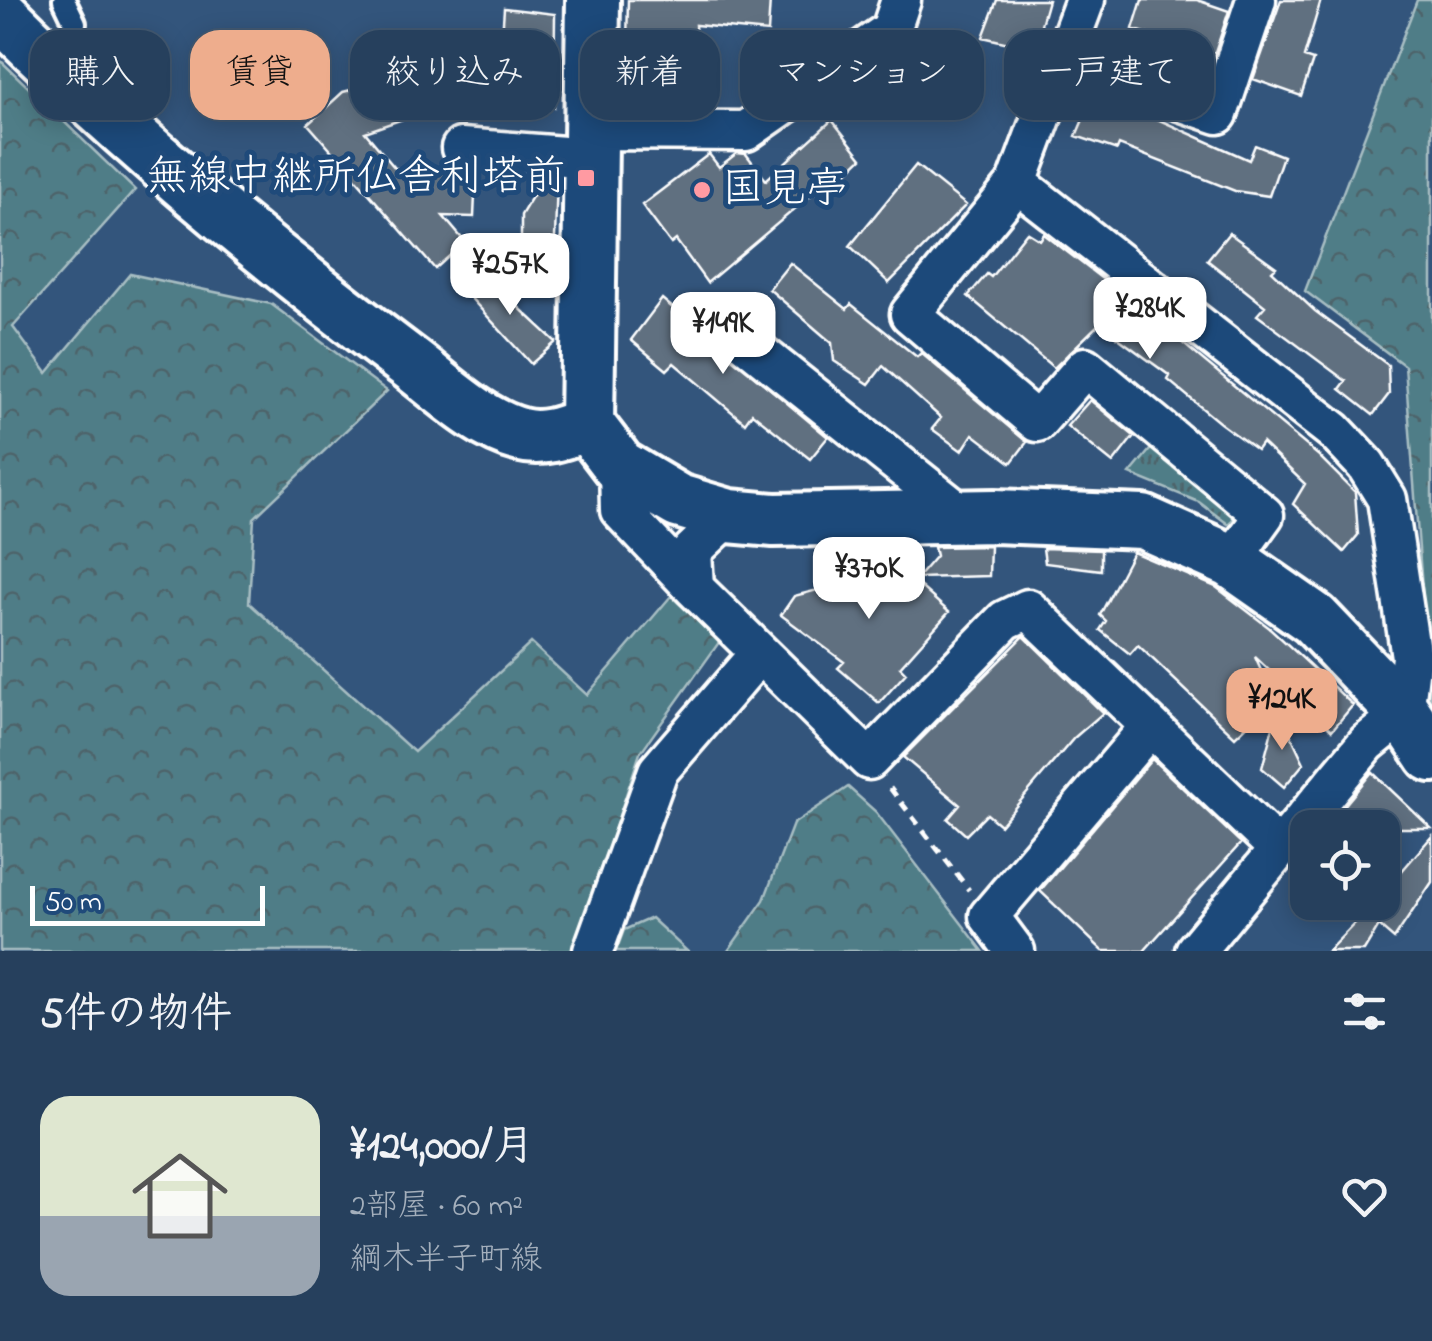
<!DOCTYPE html>
<html lang="ja">
<meta charset="utf-8">
<style>
body{margin:0;font-family:"Indie Flower","Klee One",sans-serif;background:#324b66;color:#f1f3f6;height:100vh;display:flex;flex-direction:column;font-size:38px;white-space:nowrap}
*{box-sizing:border-box;margin:0}
p{font-size:32px;color:#a4afbc}
.icon{flex:none;width:55px;height:55px;fill:none;stroke:currentColor;stroke-width:2;stroke-linecap:round;stroke-linejoin:round}
.map{position:relative;height:951px;overflow:hidden}
.drawer{display:flex;flex-direction:column;background:#26405d;flex:1}
.drawer>*{flex:none}
.banner{position:absolute;left:30px;top:30px;width:1372px;height:90px;display:flex;gap:20px}
.fabs{position:absolute;left:1290px;top:810px;display:grid;gap:20px}
.fabs a{display:grid;place-items:center;width:110px;height:110px;border-radius:20px;background:#26405d;box-shadow:0 5px 25px #0003,0 0 0 2px #425972;font-size:50px}
.scale{position:absolute;left:30px;bottom:25px;width:235px;box-sizing:border-box;padding-left:10px;border:5px solid #fff;border-top:0;font-size:28px;line-height:35px;white-space:nowrap;color:#fff;-webkit-text-stroke:8px #1f4a7a;paint-order:stroke}
.price{position:absolute;translate:-50% -85px;padding:0 22px;border-radius:20px;background:#fff;color:#222;font-size:32px;line-height:65px;filter:drop-shadow(0 2px 5px #0008)}
.price::after{content:'';position:absolute;left:50%;top:60px;width:30px;height:22px;margin-left:-15px;background:inherit;clip-path:polygon(0 0,100% 0,50% 100%)}
.price.active{background:#eead8d;color:#111}
ul{padding:0;list-style:none}
li{display:flex;align-items:center;gap:30px;height:250px;padding:0 40px}
li+li{border-top:2px solid #425972}
li span{display:grid;place-items:center;flex:none;width:280px;height:200px;border-radius:30px;color:#555}
li>.icon{margin-inline-start:auto}
span .icon{width:120px;height:120px;fill:#fffc;stroke-width:1}
li b{font-size:42px}
h2{display:flex;justify-content:space-between;align-items:center;height:120px;padding:0 40px;font-size:42px}
.chip{padding:0 35px;border-radius:30px;background:#26405d;box-shadow:0 5px 25px #0003,0 0 0 2px #425972;font-size:35px;line-height:90px}
.chip.active{background:#eead8d;color:#111}
.map>svg:first-child{display:block}
</style>
<div class="map">
<svg width="1432" height="951" viewBox="0 0 1432 951">
<defs>
<pattern id="grass-tufts" width="24" height="20" patternUnits="userSpaceOnUse" patternTransform="scale(2.5)"><rect width="24" height="20" fill="#507d87"/><path d="M3 7l-1-3M5 7V3M7 7l1-3M15 17l-1-3M17 17v-4M19 17l1-3" fill="none" stroke="#4e646a"/></pattern>
<pattern id="forest-crowns" width="20" height="18" patternUnits="userSpaceOnUse" patternTransform="scale(2.5)"><rect width="20" height="18" fill="#507d87"/><path d="M2 6a3 3 0 1 1 6 0M12 15a3 3 0 1 1 6 0" fill="none" stroke="#4e646a"/></pattern>
</defs>
<rect width="100%" height="100%" fill="#33557c"/>
<filter id="ink" filterUnits="userSpaceOnUse"><feTurbulence type="fractalNoise" baseFrequency=".01" numOctaves="2"/><feDisplacementMap in="SourceGraphic" scale="20" xChannelSelector="R" yChannelSelector="G"/><feConvolveMatrix kernelMatrix="1 2 1 2 8 2 1 2 1" color-interpolation-filters="sRGB"/></filter>
<g filter="url(#ink)">
<!-- grass -->
<path fill="url(#grass-tufts)" stroke="#a8bec3" stroke-width="2.5" d="M1159 439 1244 509 1228 524 1199 502 1130 474Z"/>
<!-- forest -->
<path fill="url(#forest-crowns)" stroke="#a8bec3" stroke-width="2.5" d="M1417 0H1432V718L1405 366 1305 291Z
M0 60 135 190 13 327 47 373 130 274 271 304 387 391 254 518 249 603 414 752 531 643 587 695 671 596 720 641 640 753 574 951H0Z
M848 787 876 812 983 951H728L764 900 793 824Z
M651 918 687 951H616L624 930Z"/>
<!-- building -->
<path fill="#617080" stroke="#fff" stroke-width="2.5" d="M628 0H770L768 32 695 25 696 39H669L667 88H626Z
M997 0H1048L1034 49 983 37Z
M1142 0H1197L1229 11 1214 56 1133 29Z
M1281 0H1321L1304 57 1313 60 1301 96 1253 79Z
M504 8 555 14 554 107 520 104V67L500 66Z
M459 38 479 67V78L423 112 365 132 395 168 476 173 474 217 443 216 465 242 435 269 308 124 343 92 403 77Z
M1091 101 1146 114 1249 160 1255 145 1283 156 1269 196 1235 191 1119 145 1117 150 1076 136Z
M832 120 862 158 839 180 835 175 707 283 676 240 671 244 642 205 709 154 719 167 737 153 746 154 766 180Z
M916 165 966 205 889 283 850 246Z
M544 177 557 178 554 268 521 270V215Z
M1027 232 1040 240 1044 234 1145 312 1319 456 1355 492 1358 535 1344 552 1293 504 1305 484 1262 443 1257 450 1220 423 1168 380 1170 376 1099 324 1054 368 968 296 987 274 991 277Z
M1229 233 1276 267 1272 271 1315 311 1388 365 1389 394 1373 415 1340 389 1346 381 1257 315 1265 306 1207 260Z
M790 263 847 309 851 304 917 357 921 353 1027 442 1011 463 973 434 962 451 932 429 941 418 883 366 869 384 834 361 832 343 769 289Z
M487 267 514 298 512 301 556 342 531 364 469 296Z
M662 299 828 437 810 459 752 413 745 423 674 363 667 370 631 340Z
M1090 400 1134 436 1113 463 1067 426Z
M990 546 989 576 917 578 936 556 934 547Z
M866 548H875L908 588 914 581 949 612 900 667 906 673 879 703 838 668 844 662 781 615 794 596 853 581 844 566Z
M1043 548 1101 550V570L1045 563Z
M1133 552 1216 587 1271 629 1353 705 1332 730 1255 657 1274 700 1235 737 1138 645 1130 654 1100 630 1106 621 1100 615Z
M1024 636 1103 713 1074 738 1000 825 987 814 966 835 948 819 960 805 903 757Z
M1278 708 1304 763 1284 787 1262 768Z
M1152 759 1241 843 1144 951H1103L1040 891Z
M1372 772 1431 828H1326Z
M1432 836V882L1394 939 1379 926 1364 951H1328L1357 921 1337 902H1382V894Z"/>
<g fill="none" stroke-linecap="round" stroke-linejoin="round">
<defs>
<path id="lane" d="M64 68 75 23 64 0"/>
<path id="street" d="M1085 0 1017 183 910 314 1037 422 1085 367 1264 515 1231 561
M1065 62 1218 114 1256 0
M591 130 746 131 891 30 901 0
M461 148 591 158
M1017 183 1334 431 1366 465 1387 499 1411 657 1404 713 1367 743 1195 951
M728 328 965 517
M619 466 620 510 694 588
M729 516 692 551 694 588 869 760 1005 620 1028 609 1278 848
M593 951 658 771 759 654
M1015 951 989 916 1148 729"/>
<path id="secondary" d="M0 13C125 138 264 253 406 360 440 385 478 424 521 435 544 441 565 432 587 424L619 466 678 501 729 516 774 520 995 516 1143 522 1231 561 1314 619 1404 713 1432 755
M587 424 593 0"/>
</defs>
<!-- lane casing -->
<use href="#lane" stroke="#fff" stroke-width="28"/>
<!-- street casing -->
<use href="#street" stroke="#fff" stroke-width="45"/>
<!-- secondary casing -->
<use href="#secondary" stroke="#fff" stroke-width="60"/>
<!-- path -->
<path stroke="#fff" stroke-width="5" stroke-dasharray="10 8" stroke-linecap="butt" d="M890 788 969 890"/>
<!-- lane -->
<use href="#lane" stroke="#1f4a7a" stroke-width="20"/>
<!-- street -->
<use href="#street" stroke="#1f4a7a" stroke-width="38"/>
<!-- secondary -->
<use href="#secondary" stroke="#1f4a7a" stroke-width="52"/>
</g>
</g>
<!-- markers -->
<g fill="#ff9aa2" stroke="#1f4a7a" stroke-width="4">
<rect x="576" y="168" width="20" height="20" rx="5"/>
<circle cx="702" cy="190" r="10"/>
</g>
<g text-anchor="middle" dominant-baseline="central" stroke-width="10" stroke-linejoin="round" paint-order="stroke">
<!-- poi labels -->
<g font-size="42" fill="#fff" stroke="#1f4a7a" text-anchor="end">
<text x="566" y="178">無線中継所仏舎利塔前</text>
<text x="722" y="190" text-anchor="start">国見亭</text>
</g>
</g>
</svg>
<div class="fabs">
<a><svg class="icon" aria-label="locate" viewBox="0 0 24 24"><circle cx="12" cy="12" r="6"/><path d="M12 2v4M12 18v4M2 12h4M18 12h4"/></svg></a>
</div>
<div class="scale">50 m</div>
<b class="price" style="left:510px;top:318px">¥257K</b>
<b class="price" style="left:1150px;top:362px">¥284K</b>
<b class="price" style="left:723px;top:377px">¥149K</b>
<b class="price" style="left:869px;top:622px">¥370K</b>
<b class="price active" style="left:1282px;top:753px">¥124K</b>
<div class="banner">
<a class="chip">購入</a>
<a class="chip active">賃貸</a>
<a class="chip">絞り込み</a>
<a class="chip">新着</a>
<a class="chip">マンション</a>
<a class="chip">一戸建て</a>
</div>
</div>
<section class="drawer">
<h2>5件の物件<svg class="icon" aria-label="filters" viewBox="0 0 24 24"><path d="M4 7h16M4 17h16"/><circle cx="9" cy="7" r="2"/><circle cx="15" cy="17" r="2"/></svg></h2>
<ul>
<li><span style="background:linear-gradient(#dfe7d0 60%,#9aa5b1 0)"><svg class="icon" aria-label="home" viewBox="0 0 24 24"><path d="M3 11l9-7 9 7M6 9v11h12V9"/></svg></span><div><b>¥124,000/月</b><p>2部屋 · 60 m²</p><p>綱木半子町線</p></div><svg class="icon" aria-label="heart" viewBox="0 0 24 24"><path d="M12 20l-8-8c-3-5 5-10 8-4 3-6 11-1 8 4z"/></svg></li>
</ul>
</section>
